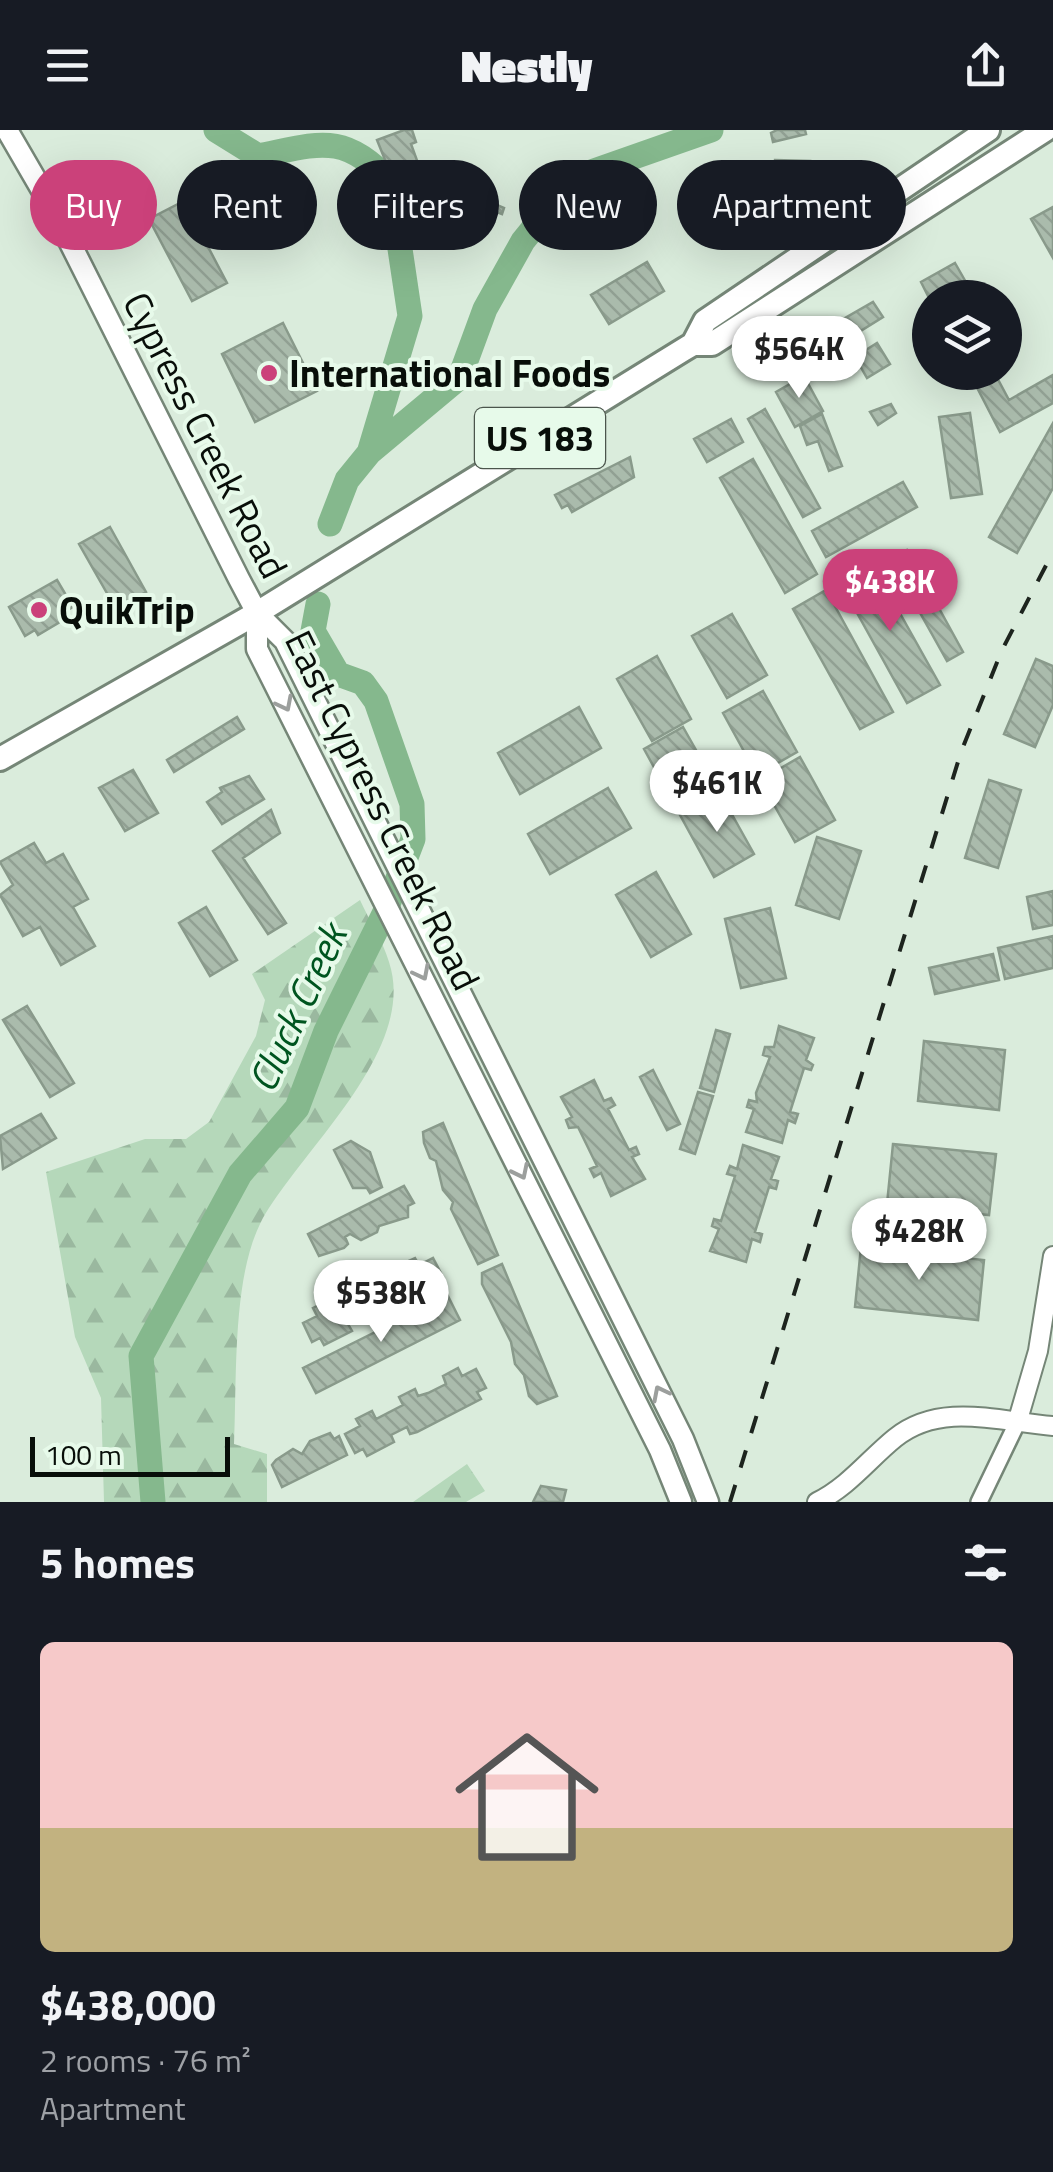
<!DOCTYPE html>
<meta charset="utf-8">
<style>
body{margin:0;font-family:"Titillium Web",sans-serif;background:#242831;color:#f1f3f6;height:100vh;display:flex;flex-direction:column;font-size:38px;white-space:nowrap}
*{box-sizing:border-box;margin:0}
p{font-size:32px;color:#9ea1a6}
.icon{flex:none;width:55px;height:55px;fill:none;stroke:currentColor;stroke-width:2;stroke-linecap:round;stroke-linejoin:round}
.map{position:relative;height:1372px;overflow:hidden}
.panel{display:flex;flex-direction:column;background:#171b24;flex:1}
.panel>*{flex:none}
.banner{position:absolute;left:30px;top:30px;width:995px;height:90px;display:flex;gap:20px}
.buttons{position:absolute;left:912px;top:150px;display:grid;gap:20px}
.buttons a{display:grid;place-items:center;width:110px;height:110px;border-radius:50%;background:#171b24;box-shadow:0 10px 40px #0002;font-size:50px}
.scale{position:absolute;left:30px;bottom:25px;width:200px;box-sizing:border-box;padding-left:10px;border:5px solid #080e09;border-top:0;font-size:28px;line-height:35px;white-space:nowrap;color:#080e09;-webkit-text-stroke:8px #e7faea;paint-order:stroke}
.price{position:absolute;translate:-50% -85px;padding:0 22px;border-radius:35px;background:#fff;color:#222;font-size:32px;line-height:65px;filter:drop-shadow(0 2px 5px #0008)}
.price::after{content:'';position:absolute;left:50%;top:60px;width:30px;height:22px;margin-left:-15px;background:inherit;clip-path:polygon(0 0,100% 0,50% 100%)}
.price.on{background:#cb417a;color:#fff}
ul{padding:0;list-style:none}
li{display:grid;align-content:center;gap:20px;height:530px;padding:0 40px}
li span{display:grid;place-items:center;height:310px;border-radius:15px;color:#555}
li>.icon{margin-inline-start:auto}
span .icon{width:180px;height:180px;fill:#fffc;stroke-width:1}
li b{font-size:42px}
h2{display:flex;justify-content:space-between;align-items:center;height:120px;padding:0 40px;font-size:42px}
.chip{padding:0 35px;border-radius:45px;background:#171b24;box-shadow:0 10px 40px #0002;font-size:35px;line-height:90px}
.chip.on{background:#cb417a;color:#fff}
header{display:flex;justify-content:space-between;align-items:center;height:130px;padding:0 40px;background:#171b24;font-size:45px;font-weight:800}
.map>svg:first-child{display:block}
</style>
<header><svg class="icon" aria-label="menu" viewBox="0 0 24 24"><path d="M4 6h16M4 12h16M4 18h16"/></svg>Nestly<svg class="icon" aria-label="share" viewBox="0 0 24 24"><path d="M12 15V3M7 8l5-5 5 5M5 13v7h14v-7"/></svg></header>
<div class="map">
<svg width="1053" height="1372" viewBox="0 0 1053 1372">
<defs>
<pattern id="forest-firs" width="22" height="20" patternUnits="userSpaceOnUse" patternTransform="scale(2.5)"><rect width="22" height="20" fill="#b5d8ba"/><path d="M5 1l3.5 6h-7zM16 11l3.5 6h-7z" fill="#9ab89f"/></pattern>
<pattern id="building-back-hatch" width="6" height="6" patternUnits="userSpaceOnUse" patternTransform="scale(2.5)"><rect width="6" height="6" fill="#aabbac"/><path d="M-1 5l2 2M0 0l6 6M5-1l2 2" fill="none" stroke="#91a093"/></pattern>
</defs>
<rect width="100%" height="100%" fill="#daecdc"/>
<!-- forest -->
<path fill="url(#forest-firs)" d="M360 770C369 790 383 811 389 832 419 922 295 1025 260 1094 232 1151 237 1250 234 1314L267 1324V1372H104L101 1268 75 1207 46 1042 145 1009H186L209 992 256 906 265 870 252 844Z
M467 1334 485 1361 466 1372H413Z"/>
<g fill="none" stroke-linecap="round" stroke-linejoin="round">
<!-- river -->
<path stroke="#85b88d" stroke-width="25" d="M216 0 258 26C318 14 344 1 390 52L410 186 369 323
M330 394 347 350 369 323 460 247 485 179 523 111 553 74 594 41 711 0
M153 1372 141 1226 240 1044 297 978 326 901 385 782 413 709 412 674 376 571 363 553 338 544 313 501 318 474"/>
</g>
<!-- building -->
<path fill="url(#building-back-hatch)" stroke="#899a8b" stroke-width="2.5" d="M404 0H412L416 12 411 14 423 47 416 50 411 38 405 40 414 61 400 67 377 10Z
M777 0H805L806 4 773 12 771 3Z
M775 30 810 31 806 50 793 52 786 76 770 74Z
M740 46 756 78 709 100 693 68Z
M478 67 504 78 502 84 476 74Z
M184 71 227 153 192 171 149 89Z
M1053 77V128L1031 89Z
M647 132 664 161 609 194 591 165Z
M955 133 975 168 930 170 921 152Z
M873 172 883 187 830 220 819 203Z
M283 193 317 261 255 292 222 224Z
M877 213 890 234 867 248 855 227Z
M969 242H994L1009 270 1053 245V273L1000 302Z
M804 246 823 281 795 297 776 262Z
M891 274 896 283 878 295 870 282Z
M765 279 820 378 803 387 748 289Z
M970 283 982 364 951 368 939 287Z
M822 284 842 336 829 341 818 311 807 315 800 296Z
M731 289 743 312 707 332 694 309Z
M1053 293V358L1017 423 989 407Z
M630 327 634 347 572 382 568 375 562 378 555 365Z
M753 329 817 444 785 463 720 348Z
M903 352 917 377 826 427 812 401Z
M110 397 146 462 116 479 79 414Z
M907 420 963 522 947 531 890 429Z
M873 435 940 555 907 573 841 454Z
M57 450 73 477 62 483 65 489 38 505 35 500 25 506 9 477Z
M826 460 893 582 860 599 793 479Z
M732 484 767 545 727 568 692 506Z
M657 526 691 589 652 611 617 549Z
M1036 529 1053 536V575L1035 617 1004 604Z
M763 561 797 622 757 645 723 583Z
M579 577 601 618 520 664 498 623Z
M237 587 244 599 174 642 167 630Z
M683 597 718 659 678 681 644 619Z
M800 627 835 690 795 712 760 650Z
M133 640 158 683 125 701 99 658Z
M249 646 264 669 222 694 207 672 222 662 220 658Z
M989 650 1021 660 998 738 965 728Z
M608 658 631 698 550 744 528 704Z
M720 663 754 724 714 747 680 685Z
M271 680 280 703 243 728 286 793 268 804 213 721Z
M817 707 861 721 839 789 796 775Z
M34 713 46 733 63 724 88 769 73 777 95 816 61 835 40 797 23 806 0 765 13 755 0 732Z
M656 742 691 804 651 827 616 765Z
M1053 761V795L1033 799 1027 767Z
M206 777 237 830 210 846 179 793Z
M770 778 786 848 741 858 725 789Z
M1053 806V838L1005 849 998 818Z
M993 824 999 850 935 864 929 838Z
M27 876 74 953 50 967 3 890Z
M779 896 814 908 806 930 813 935 811 940 804 938 790 982 798 984 795 993 788 990 782 1013 746 1002 754 979 747 977 749 970 757 972 756 963 770 927 763 925 765 917H774Z
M716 900 730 904 714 962 700 958Z
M924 911 1005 920 999 980 918 971Z
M653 940 680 994 667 1000 640 947Z
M594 950 604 971 611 968 615 975 608 979 629 1020 636 1017 639 1024 632 1027 645 1049 611 1066 601 1043 594 1047 590 1039 597 1036 578 997 569 998 566 990 572 987 561 967Z
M698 962 713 966 695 1024 680 1019Z
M41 984 56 1008 3 1039 0 1006Z
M443 993 498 1125 478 1134 451 1079 453 1072 443 1060 436 1031 430 1028 424 1013 423 1002Z
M351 1011 370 1022 382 1057 370 1063 367 1058H353L334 1020Z
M893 1014 996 1024 989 1085 887 1074Z
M743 1015 779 1027 771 1049 778 1051 776 1059 769 1057 755 1102 762 1104 760 1112 752 1109 746 1132 710 1121 719 1099 712 1096 714 1089 721 1091 735 1046 727 1044 730 1036 737 1039Z
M404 1056 414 1073 408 1076V1087L379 1096 377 1102 361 1110 350 1104 345 1107 348 1114 344 1118 319 1126 308 1104Z
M861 1117 984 1130 978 1190 855 1177Z
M415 1128 419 1135 433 1128 443 1147 434 1152 438 1159 411 1172 407 1165 391 1173 395 1180 367 1193 364 1186 348 1194 352 1201 324 1215 320 1208 312 1212 303 1193 317 1186 313 1178 329 1170 333 1178 360 1165 356 1156 372 1149 376 1157 385 1153 403 1143 400 1135Z
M502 1134 557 1266 537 1274 529 1266 524 1245 515 1234 511 1212 482 1154V1143Z
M448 1166 460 1190 316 1263 303 1238Z
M458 1238 462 1246 476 1239 486 1258 477 1262 481 1269 417 1302 410 1304 407 1297 391 1305 394 1312 367 1326 363 1319 355 1323 345 1304 360 1296 356 1289 372 1281 376 1289 403 1275 399 1267 415 1259 418 1266 428 1263 446 1254 443 1246Z
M330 1303 334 1309 339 1306 347 1325 282 1357 272 1335 276 1330 293 1319 302 1324 310 1311Z
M541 1356 566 1360 563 1372H533Z"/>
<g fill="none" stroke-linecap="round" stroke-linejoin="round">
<defs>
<path id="minor" d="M979 1372 1017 1293"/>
<path id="tertiary" d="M1017 1293 1038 1221 1053 1126
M817 1372C848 1357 869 1329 895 1308 941 1271 1000 1292 1053 1296"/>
<path id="secondary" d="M7 0 54 81 239 449 257 483 285 511 683 1309 708 1372
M257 483V519L660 1320 681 1372"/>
<path id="primary" d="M693 214H712L1045 0
M0 629 257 483 683 220 693 214 705 191 988 0"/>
</defs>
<!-- minor casing -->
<use href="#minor" stroke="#758677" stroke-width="20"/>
<!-- tertiary casing -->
<use href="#tertiary" stroke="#758677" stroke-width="22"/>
<!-- secondary casing -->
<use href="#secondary" stroke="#758677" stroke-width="25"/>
<!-- primary casing -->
<use href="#primary" stroke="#758677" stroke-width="28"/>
<!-- minor -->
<use href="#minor" stroke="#fff" stroke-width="15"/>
<!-- tertiary -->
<use href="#tertiary" stroke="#fff" stroke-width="18"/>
<!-- secondary -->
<use href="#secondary" stroke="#fff" stroke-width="20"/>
<!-- primary -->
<use href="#primary" stroke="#fff" stroke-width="22"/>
<!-- rail -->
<path stroke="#1d241e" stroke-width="4" stroke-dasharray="18 18" stroke-linecap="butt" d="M730 1372 961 622 1002 520 1053 422"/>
</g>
<!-- one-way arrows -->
<defs><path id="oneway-chevron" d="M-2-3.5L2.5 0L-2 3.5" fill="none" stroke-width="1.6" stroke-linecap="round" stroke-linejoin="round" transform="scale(2.5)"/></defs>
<g stroke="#9c9f9d">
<use href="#oneway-chevron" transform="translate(285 574) rotate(63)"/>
<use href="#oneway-chevron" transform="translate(422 843) rotate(63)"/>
<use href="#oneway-chevron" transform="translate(521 1042) rotate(64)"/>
<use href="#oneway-chevron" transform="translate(660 1263) rotate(-117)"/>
</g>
<!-- markers -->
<g fill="#cb417a" stroke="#e7faea" stroke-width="4">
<circle cx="269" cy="243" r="10"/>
<circle cx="39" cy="480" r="10"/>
</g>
<g text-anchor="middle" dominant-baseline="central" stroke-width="8" stroke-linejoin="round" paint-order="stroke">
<!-- shield labels -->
<rect fill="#e7faea" stroke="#4b554c" stroke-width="2.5" x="475" y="278" width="130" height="60" rx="8"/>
<g font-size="35" font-weight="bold" fill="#080e09">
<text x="540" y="308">US 183</text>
</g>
<!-- poi labels -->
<g font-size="38" font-weight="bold" fill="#080e09" stroke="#e7faea" text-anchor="start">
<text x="289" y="243">International Foods</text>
<text x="59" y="480">QuikTrip</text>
</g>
<!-- street labels -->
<g font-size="38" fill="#080e09" stroke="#e7faea">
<text transform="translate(206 305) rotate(63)">Cypress Creek Road</text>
<text transform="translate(383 680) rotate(64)">East Cypress Creek Road</text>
</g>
<!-- water labels -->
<g font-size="40" font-style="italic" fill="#005520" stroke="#e7faea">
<text transform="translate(297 878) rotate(-65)">Cluck Creek</text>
</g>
</g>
</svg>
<div class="buttons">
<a><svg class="icon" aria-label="layers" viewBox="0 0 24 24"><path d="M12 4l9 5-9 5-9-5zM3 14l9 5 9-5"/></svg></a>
</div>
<div class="scale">100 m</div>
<b class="price" style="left:799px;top:271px">$564K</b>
<b class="price on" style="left:890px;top:504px">$438K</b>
<b class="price" style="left:717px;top:705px">$461K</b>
<b class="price" style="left:919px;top:1153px">$428K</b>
<b class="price" style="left:381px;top:1215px">$538K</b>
<div class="banner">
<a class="chip on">Buy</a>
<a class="chip">Rent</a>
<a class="chip">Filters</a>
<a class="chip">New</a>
<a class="chip">Apartment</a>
</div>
</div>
<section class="panel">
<h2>5 homes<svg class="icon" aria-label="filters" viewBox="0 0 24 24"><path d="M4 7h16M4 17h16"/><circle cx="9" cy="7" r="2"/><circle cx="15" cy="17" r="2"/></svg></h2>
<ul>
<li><span style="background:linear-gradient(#f6c9c9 60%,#c2b280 0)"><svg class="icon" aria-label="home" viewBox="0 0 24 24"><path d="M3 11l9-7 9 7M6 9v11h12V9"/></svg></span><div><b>$438,000</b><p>2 rooms · 76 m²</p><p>Apartment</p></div></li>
</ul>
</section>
